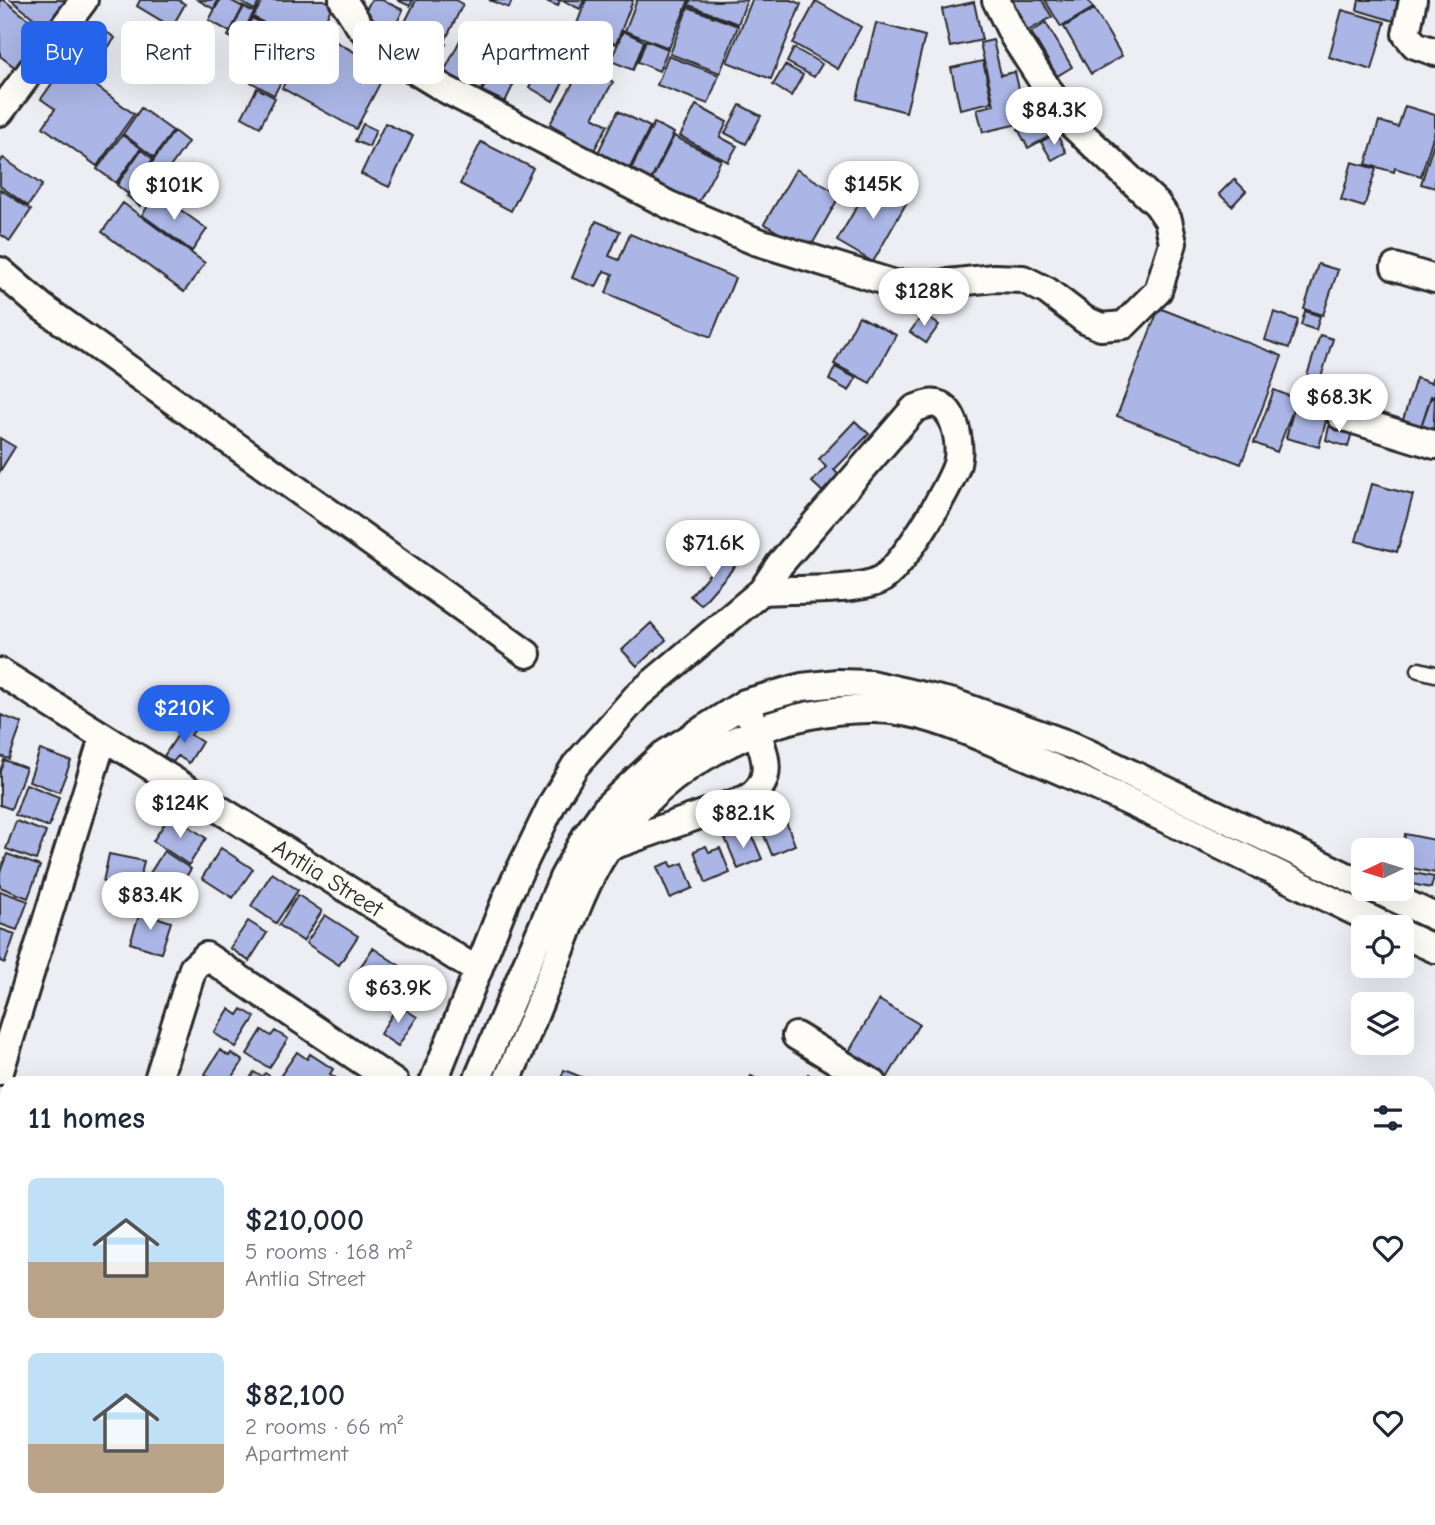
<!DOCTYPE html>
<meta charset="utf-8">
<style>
body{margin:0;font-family:"Comic Neue",sans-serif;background:#f2f2f3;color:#1f2937;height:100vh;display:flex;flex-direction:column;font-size:26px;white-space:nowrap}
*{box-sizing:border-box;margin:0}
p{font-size:23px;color:#747a83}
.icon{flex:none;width:38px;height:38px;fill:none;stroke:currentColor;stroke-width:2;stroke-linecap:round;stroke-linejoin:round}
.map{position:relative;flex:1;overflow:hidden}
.details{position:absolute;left:0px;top:1076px;width:1435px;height:450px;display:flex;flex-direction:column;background:#fff;border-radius:21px 21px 0 0;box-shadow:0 7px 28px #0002}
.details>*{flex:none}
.top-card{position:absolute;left:21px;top:21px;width:700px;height:63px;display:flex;gap:14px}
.needle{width:46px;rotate:266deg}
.controls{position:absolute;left:1351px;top:838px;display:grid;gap:14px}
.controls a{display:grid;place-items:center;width:63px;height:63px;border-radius:10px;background:#fff;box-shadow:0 7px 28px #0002;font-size:35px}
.price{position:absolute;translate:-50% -60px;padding:0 16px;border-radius:24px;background:#fff;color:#222;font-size:23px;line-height:46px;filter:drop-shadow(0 2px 4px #0008)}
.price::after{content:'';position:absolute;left:50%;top:42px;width:21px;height:16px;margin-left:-10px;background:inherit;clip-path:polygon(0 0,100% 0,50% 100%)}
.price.active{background:#2563eb;color:#fff}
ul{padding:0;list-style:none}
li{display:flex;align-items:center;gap:21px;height:175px;padding:0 28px}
li span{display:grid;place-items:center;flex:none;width:196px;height:140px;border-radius:10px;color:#555}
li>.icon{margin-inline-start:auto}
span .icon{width:84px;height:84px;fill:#fffc;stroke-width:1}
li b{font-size:30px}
h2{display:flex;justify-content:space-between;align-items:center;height:84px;padding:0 28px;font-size:30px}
.tag{padding:0 24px;border-radius:10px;background:#fff;box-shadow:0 7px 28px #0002;font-size:24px;line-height:63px}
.tag.active{background:#2563eb;color:#fff}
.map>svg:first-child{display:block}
</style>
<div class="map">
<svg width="1435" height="1525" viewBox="0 0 1435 1525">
<rect width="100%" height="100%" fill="#edeef4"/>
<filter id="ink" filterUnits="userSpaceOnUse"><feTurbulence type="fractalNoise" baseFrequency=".0143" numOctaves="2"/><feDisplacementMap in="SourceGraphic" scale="14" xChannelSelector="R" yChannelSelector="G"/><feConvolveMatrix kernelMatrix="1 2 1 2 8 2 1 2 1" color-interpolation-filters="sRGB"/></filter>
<g filter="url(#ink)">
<!-- building -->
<path fill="#abb6e6" stroke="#2b2b2b" stroke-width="2" d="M0 0H4L49 36 21 72 0 56Z
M11 0H74L50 31Z
M140 0H178L185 4 172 27 137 6Z
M198 0H218L214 9Z
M220 0H230L243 7 230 32 209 20Z
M237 0H260L255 10Z
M263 0H324L333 5 310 48 253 17Z
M371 0H382L403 10 394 29 364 14Z
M397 0H413L410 6Z
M416 0H456L463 4 445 41 405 22Z
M489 0H512L509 8Z
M543 0H560L558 6Z
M561 0H584L580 9Z
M586 0H633L616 44 575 29Z
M637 0H689L669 48 625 31Z
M690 0 719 1 747 0 738 24 689 5Z
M752 0H791L801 4 771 79 727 62Z
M1008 0H1042L1052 17 1026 32Z
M1045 0H1088L1093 8 1061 27Z
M1359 0H1403L1397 22 1357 10Z
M816 1 861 27 838 69 793 43Z
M974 2 982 40 950 47 942 9Z
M244 7 254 12 238 41 228 36Z
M688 7 738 26 720 73 670 54Z
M1094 9 1122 56 1091 74 1064 27Z
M1342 10 1385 22 1372 70 1329 57Z
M252 18 309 49 298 69 241 38Z
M367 18 391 29 387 37Z
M400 22 446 44 433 69 388 47Z
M94 23 115 38 94 67 73 52Z
M876 23 925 36 906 112 857 99Z
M1046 23 1072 67 1057 76 1031 32Z
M623 31 644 41 633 70 611 61Z
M320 33 387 70 356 129 282 88 293 68 300 71Z
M461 38 498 56 478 96 441 78Z
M646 40 668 49 659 71 638 62Z
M993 40 1001 75 1015 72 1027 122 983 132 977 109 994 105 980 43Z
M556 42 579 55 567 77 544 64Z
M794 48 822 64 814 77 787 62Z
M254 49 289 67 274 95 240 76Z
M73 54 95 70 88 80 134 114 97 166 43 127 55 109 41 99Z
M668 56 719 75 708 104 657 85Z
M497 60 520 71 505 102 482 91Z
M983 61 992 102 960 109 951 68Z
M541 65 565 79 553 101 529 87Z
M583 65 613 82 593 117 608 125 592 154 563 138 566 133 550 124Z
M785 65 803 75 791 96 773 85Z
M257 88 275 98 260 127 242 117Z
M696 105 727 122 720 137 737 146 728 162 680 136Z
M740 105 761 116 746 144 725 133Z
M1405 106 1435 115V130L1421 176 1395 168 1394 172 1366 164 1379 121 1398 127Z
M141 108 173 131 154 157 123 134Z
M618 111 650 127 625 178 593 163Z
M1041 116 1052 135 1028 148 1018 129Z
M385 123 413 136 389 187 361 174Z
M654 123 674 133 650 182 630 171Z
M363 124 376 130 369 147 355 141Z
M174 131 188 142 158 184 144 174Z
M1056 133 1066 152 1052 160 1041 142Z
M122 135 141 148 116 183 97 169Z
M674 136 721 160 693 213 647 189Z
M1435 139V188L1421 184Z
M481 142 533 168 511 211 460 184Z
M141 150 153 159 128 194 117 185Z
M3 158 42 185 28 206 0 186V163Z
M1352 162 1376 169 1364 207 1341 200Z
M796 169 840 195 809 250 764 224Z
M143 175 156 184 140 206 127 196Z
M1234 179 1246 191 1232 206 1219 194Z
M872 180 908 200 873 262 837 241Z
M0 189 31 210 10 241 0 234Z
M157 193 207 229 192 251 142 215Z
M123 203 205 263 184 292 102 232Z
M596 221 620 231 609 256 619 260 630 234 735 278 711 337 606 293 613 274 604 271 596 287 572 278Z
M1318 264 1338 270 1323 315 1304 309Z
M1159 308 1282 356 1241 464 1117 416Z
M1305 311 1320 316 1316 330 1301 325Z
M1274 312 1298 320 1289 348 1265 340Z
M923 314 939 325 926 343 910 332Z
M859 316 896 335 870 383 834 364Z
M1320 335 1333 339 1317 390 1304 385Z
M835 367 856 378 849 391 829 380Z
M1416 378 1431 383 1432 378 1435 379V397L1431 396 1420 429 1402 423Z
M1274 390 1297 399 1277 452 1254 443Z
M1431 398 1435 399 1433 437 1419 432Z
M1294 408 1327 417 1319 447 1286 438Z
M855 421 869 434 834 470 841 477 825 494 812 482 826 467 819 459Z
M1330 422 1353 428 1348 447 1326 440Z
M0 438 15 447 0 471Z
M1372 484 1413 495 1397 552 1356 541Z
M725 556 736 565 701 605 690 596Z
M651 623 666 640 637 666 622 650Z
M1 715 22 723 9 759 0 756Z
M187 721 197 727 191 735 202 742 189 763 178 756 173 762 164 756Z
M40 750 71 761 59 792 29 781Z
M4 760 26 768 11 809 0 805V771Z
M26 784 59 797 49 827 15 815Z
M171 814 206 838 189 865 153 841Z
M772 818 774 824 785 819 795 845 772 855 759 823Z
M16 821 46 832 36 860 6 849Z
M738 832 741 838 751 833 762 859 738 869 725 838Z
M1405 834 1435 840V873L1402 866Z
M706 846 709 852 720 848 730 873 706 883 694 851Z
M221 848 253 869 233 898 202 878Z
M164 851 191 869 174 895 147 878Z
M7 854 40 866 28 898 0 887V872Z
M109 854 144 861 138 889 103 882Z
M670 862 672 867 683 863 693 888 670 898 657 867Z
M1409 872 1434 877 1431 888 1407 883Z
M272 873 298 890 276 923 251 906Z
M0 891 28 901 17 930 0 924Z
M298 895 322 911 303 941 279 925Z
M140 912 171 922 161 953 130 943Z
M325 915 358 936 339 965 306 943Z
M248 921 267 933 249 961 230 948Z
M0 929 15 934 5 963 0 961Z
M373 948 403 968 386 995 355 975Z
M879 1000 919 1024 886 1080 846 1057Z
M398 1005 417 1017 398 1046 380 1034Z
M229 1009 238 1015 242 1009 255 1017 236 1047 214 1033Z
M262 1030 271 1036 275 1031 288 1039 269 1068 247 1054Z
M220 1050 229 1056 231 1053 243 1061 229 1083H211L213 1080 205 1074Z
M297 1052 307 1059 310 1054 333 1069 330 1074 339 1080 337 1083H293L281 1075Z
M564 1070 596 1083H559Z
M254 1072 262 1077 265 1073 280 1083H247Z
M808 1074 822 1083H803Z
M751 1076 764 1083H747Z
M0 1222 7 1225V1251L0 1248Z
M2 1311 7 1313V1343L0 1340V1317Z
M0 1348 7 1351V1383L0 1381Z
M0 1386 7 1388 0 1405Z
M101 1519H125L132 1524 97 1525Z"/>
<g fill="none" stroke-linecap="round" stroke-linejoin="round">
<defs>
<path id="service" d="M1419 670 1435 674"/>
<path id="minor" d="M343 0 359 25 374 42 396 59 445 89 669 205 755 241 895 284 930 285 994 278 1023 279 1047 291 1085 320 1101 327 1124 325 1158 291 1173 243 1168 220 1157 204 1069 122 1014 37 996 0
M1413 0 1406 34 1415 45 1435 52
M0 112 84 0
M1395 267 1435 279
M0 271 42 307 527 654
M1341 416 1435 445
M0 672 478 971
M609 847 746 799C781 779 761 745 750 715
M1375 889 1435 917
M1402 934 1435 949
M796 1036 873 1083
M0 1071 103 738
M157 1083 193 968 206 956 395 1083
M433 1083 507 897 553 802 575 766 638 695 762 591 780 564 914 409C922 406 931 401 940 405 957 414 961 447 957 464 950 487 901 570 880 580 855 592 792 589 762 591
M476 1083 563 878 586 836 607 807 663 755 745 703 802 687 838 683 871 684 954 703 1073 746 1363 884
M506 1083C525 1040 542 996 560 952 573 917 586 880 607 849 664 763 771 708 873 709 922 709 970 733 1014 751 1142 804 1264 868 1389 928
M0 1159 7 1163
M1428 1428 1435 1432
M0 1471 7 1453
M0 1501 7 1510
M53 1525 57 1519
M207 1525 210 1519
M252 1525 255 1519
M282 1525 286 1519"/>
</defs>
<!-- service casing -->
<use href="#service" stroke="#2b2b2b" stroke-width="19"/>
<!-- minor casing -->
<use href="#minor" stroke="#2b2b2b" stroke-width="32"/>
<!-- service -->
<use href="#service" stroke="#fdfcf7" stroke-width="14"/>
<!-- minor -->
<use href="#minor" stroke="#fdfcf7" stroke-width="26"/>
</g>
</g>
<g text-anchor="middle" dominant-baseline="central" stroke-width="5" stroke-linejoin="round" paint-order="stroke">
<!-- street labels -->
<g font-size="24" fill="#2b2b2b" stroke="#fdfcf7">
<text transform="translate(328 878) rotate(32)">Antlia Street</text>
</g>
</g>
</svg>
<div class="controls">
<a><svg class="needle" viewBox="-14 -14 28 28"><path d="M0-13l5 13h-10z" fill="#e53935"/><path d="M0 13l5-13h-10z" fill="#747a83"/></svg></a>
<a><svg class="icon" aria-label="locate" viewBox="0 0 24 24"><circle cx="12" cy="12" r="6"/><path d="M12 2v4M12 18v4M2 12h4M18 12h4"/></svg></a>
<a><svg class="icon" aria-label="layers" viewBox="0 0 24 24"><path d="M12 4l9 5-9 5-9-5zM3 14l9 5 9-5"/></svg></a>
</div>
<b class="price" style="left:1054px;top:147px">$84.3K</b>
<b class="price" style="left:873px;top:221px">$145K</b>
<b class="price" style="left:174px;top:222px">$101K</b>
<b class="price" style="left:924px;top:328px">$128K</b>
<b class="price" style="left:1339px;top:434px">$68.3K</b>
<b class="price" style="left:713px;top:580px">$71.6K</b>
<b class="price active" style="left:184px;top:745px">$210K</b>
<b class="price" style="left:180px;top:840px">$124K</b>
<b class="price" style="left:743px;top:850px">$82.1K</b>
<b class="price" style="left:150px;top:932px">$83.4K</b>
<b class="price" style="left:398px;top:1025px">$63.9K</b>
<div class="top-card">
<a class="tag active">Buy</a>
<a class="tag">Rent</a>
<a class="tag">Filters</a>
<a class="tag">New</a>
<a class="tag">Apartment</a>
</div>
<section class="details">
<h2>11 homes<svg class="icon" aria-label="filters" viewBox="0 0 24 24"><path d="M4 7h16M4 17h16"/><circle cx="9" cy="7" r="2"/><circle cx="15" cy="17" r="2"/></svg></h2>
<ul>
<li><span style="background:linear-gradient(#bfe0f5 60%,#b9a48a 0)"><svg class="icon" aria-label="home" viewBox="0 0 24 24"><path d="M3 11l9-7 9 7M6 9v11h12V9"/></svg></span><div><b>$210,000</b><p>5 rooms · 168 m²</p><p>Antlia Street</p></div><svg class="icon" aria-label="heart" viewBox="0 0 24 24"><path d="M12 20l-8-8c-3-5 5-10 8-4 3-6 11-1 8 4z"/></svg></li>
<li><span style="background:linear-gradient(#bfe0f5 65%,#b9a48a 0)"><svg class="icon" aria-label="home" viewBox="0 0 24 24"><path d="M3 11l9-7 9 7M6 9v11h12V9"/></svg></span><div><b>$82,100</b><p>2 rooms · 66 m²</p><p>Apartment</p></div><svg class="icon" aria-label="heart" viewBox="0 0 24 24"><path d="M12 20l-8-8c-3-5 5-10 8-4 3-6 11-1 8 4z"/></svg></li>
</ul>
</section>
</div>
